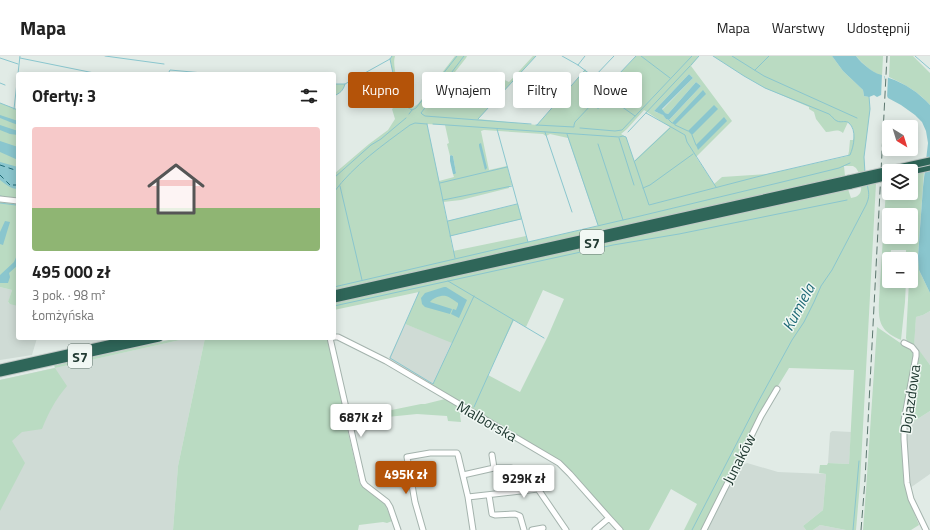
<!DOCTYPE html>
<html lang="pl">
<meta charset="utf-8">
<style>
body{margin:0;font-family:"Titillium Web",sans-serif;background:#f2f2f2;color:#222;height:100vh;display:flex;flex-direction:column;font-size:15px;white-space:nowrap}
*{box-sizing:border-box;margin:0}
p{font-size:13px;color:#767676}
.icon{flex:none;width:22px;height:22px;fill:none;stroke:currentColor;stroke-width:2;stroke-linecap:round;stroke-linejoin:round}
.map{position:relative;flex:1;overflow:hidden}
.side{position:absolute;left:16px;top:16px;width:320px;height:268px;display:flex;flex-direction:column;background:#fff;border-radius:4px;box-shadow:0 2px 10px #0003}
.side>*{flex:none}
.top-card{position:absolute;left:348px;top:16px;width:380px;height:36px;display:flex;gap:8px}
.needle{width:26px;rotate:142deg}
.fabs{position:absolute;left:882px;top:64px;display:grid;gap:8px}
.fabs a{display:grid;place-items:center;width:36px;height:36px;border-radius:4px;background:#fff;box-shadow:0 2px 10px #0003;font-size:20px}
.price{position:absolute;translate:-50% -34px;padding:0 9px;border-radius:4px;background:#fff;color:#222;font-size:13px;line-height:26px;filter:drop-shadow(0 1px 2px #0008)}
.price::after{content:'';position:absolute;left:50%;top:24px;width:12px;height:9px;margin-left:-6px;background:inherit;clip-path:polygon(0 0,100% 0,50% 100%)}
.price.active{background:#b45309;color:#fff}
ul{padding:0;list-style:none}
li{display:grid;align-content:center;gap:8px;height:212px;padding:0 16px}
li span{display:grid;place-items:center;height:124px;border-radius:4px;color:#555}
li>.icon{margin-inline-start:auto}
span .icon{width:72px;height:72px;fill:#fffc;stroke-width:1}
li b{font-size:17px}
h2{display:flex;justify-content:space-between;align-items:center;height:48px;padding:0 16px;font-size:17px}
.pill{padding:0 14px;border-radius:4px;background:#fff;box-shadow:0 2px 10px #0003;font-size:14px;line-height:36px}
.pill.active{background:#b45309;color:#fff}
header{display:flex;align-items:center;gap:24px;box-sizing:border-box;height:56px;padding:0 20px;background:#fff;border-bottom:1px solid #e0e0e0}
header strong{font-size:19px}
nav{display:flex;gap:22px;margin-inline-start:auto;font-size:14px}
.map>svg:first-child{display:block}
</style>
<header>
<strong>Mapa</strong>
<nav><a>Mapa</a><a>Warstwy</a><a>Udostępnij</a></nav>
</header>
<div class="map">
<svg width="930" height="474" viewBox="0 0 930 474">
<rect width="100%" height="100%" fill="#e1ebe6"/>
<!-- built -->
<path fill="#cfdbd5" d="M0 231 12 234 8 247 18 249V282H37L32 299 0 304Z
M930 255V309L914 288 916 261 923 259Z
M405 268 452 286 431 331 388 304Z
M189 282H205L178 410 173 474H0V324Z
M930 355V418L910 432 905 371Z
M832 375 851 376 849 408 828 407 830 377Z
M747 407 778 416 826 418 823 454 803 470 806 474H707L739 411Z
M820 469 846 474H813Z"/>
<!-- green -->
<path fill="#badbc2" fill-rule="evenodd" d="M392 0H395C392 8 398 26 399 36L395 26 390 3Z
M455 0H467L466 2 455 16 450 25 461 30 489 36 493 23 496 20 509 26 533 0H536L478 63 537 69 585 14 607 31 636 0H699L691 10 732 65 696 101 714 128 722 121 768 118 848 100 849 95 850 84H853C855 77 854 71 848 66L843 77C837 72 833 76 826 76L816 63 814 56 809 53V51L765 32 744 20 713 0H832L843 15 863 34 864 40 869 41 870 53 864 101 865 116 859 117 856 112 853 110H844L845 120 334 234V116L335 117 369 88 388 74 395 63 392 53 402 44 405 50 409 52H412L418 48ZM689 18 693 22 662 54 664 57 668 58 696 26 701 30 669 64C665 63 666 62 663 59 661 57 657 57 654 55ZM644 54 670 71 634 105 626 81 621 78 627 73ZM427 68 445 69 449 87 447 88 450 100 451 99 453 100 456 117 453 118 454 121 439 125ZM484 74 543 78 546 80 550 78 568 82 598 170 528 186 526 180 453 195 450 180 522 163 518 148 447 165 443 146 461 144 509 132V130L512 129 507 110 489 114 481 75Z
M856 0H883L882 20C871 16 863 8 856 0Z
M890 0H913L930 17V49C917 35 906 29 889 21Z
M334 28H345C343 35 340 37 334 40Z
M0 47 18 54V250L10 248 8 246 12 234 0 231Z
M924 116 918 200 919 214 930 237V255L923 259 916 261 914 291 907 286 906 282 909 225H911V203H906V194H891L890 203H889V225H906L905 246 901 284C880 275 878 266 879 245L886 133 887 125H889V137H911V120ZM889 159H911V181H889Z
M876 127 860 427 856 474H846L820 469 813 474H806L803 470 823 454 826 418 819 417 820 409H827L828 407 849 408 854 314 789 312 778 330 776 331 701 474H684L697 448 671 433 649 474H623L611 461 571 417 431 331 452 287 405 268 419 236 334 254V247L848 133 851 142C858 141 862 138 861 130ZM543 234 564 243 548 280 520 336 488 319 514 264 526 271Z
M877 271 915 297 902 368 901 385 904 423 909 444 919 469 911 474H863L866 434Z
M178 282H189L55 312 67 330C55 344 49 356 42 373L22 376 12 385 25 407 0 455V324L55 312 54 309Z
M205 282H327L344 354V359L360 428 384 446 392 465 387 467 383 466 359 469 358 474H173L178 410Z
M919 294 930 309V355L905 371 907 355Z
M445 343 463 353 460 359 461 366 448 365 447 360 417 358 387 361V366H385L375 362 377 357 421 348H425Z"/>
<!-- water -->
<path fill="#8ac6ce" d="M832 0H856C859 4 863 8 867 11 875 18 880 18 889 22 906 28 918 36 930 49V237L919 214 918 200 923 131 928 87 926 75 922 66 915 59 901 49 888 42 887 40 881 39 877 41 874 39 869 41 864 40 863 34 843 15Z
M689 18 693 22 662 53 665 57 668 58 696 26 701 30 669 64 666 63 663 59 654 55Z
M703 34 706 38 675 69 672 67Z
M601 37 608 43 598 53 593 48V45Z
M714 49 718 53 692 79 688 75Z
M0 59 18 65V69L10 66 0 62Z
M724 61 727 65 698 94 696 89Z
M0 69 18 75V79L10 78 0 74Z
M0 85 18 91V104L0 96Z
M481 87 487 112 485 114 479 90V88Z
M451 99 453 100 456 117 455 118H453L450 105V100Z
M0 106 18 111V133C11 133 5 128 0 124Z
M5 165 10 166 3 189 0 188V176Z
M18 197V209L9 217 10 221 8 227H0V219L14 206Z
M444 231H446L467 244 459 262 451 258 453 253 456 254 458 249V247C455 245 450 241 446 240 441 239 433 242 430 246L452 253 450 258 425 251 422 248 421 242 425 237Z"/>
<!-- pier -->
<path fill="#e1ebe6" d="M882 18H884L885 25V18L888 19 887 43 884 42V40L883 42H881Z"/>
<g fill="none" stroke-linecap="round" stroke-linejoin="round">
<!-- stream -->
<path stroke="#8ac6ce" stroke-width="1" d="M105 0 164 8
M464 0 421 57 422 58 425 60 531 68
M562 0 578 9 607 31
M641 0 670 22
M732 0 764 20 857 62
M915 0 930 13
M0 2 18 8
M20 2 99 18
M390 3C393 17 396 35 404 48 406 51 409 52 412 54L416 52 457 0
M578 9 585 0
M691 9 699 0
M755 14 769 0
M168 18 170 14 214 18
M594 21 614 0
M444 25 448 27 498 40
M0 27 5 29
M334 28H345C343 35 340 37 334 40
M345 28 390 3 392 0
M601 37 636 0
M0 47 18 54
M618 48 635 60
M355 51 394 24
M14 53 20 0
M646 57 671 71 685 79 687 86 716 131
M409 58 412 54
M478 63 536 0
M669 64 672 67
M427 68 455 202
M433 68 619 81 623 80 626 81 649 149 768 118 850 99C854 90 857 74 849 67 846 64 841 67 837 65 834 64 832 60 829 58L765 32 744 20 713 0
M536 69 574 71V69L575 66 593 47
M537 69 585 14
M675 69 688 75
M580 72 615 75 622 74 692 0
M497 73 528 186
M545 76 572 156
M628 76 690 10
M567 78 598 169
M692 79 696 89
M619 82 634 129
M598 88 623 164
M635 105 670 72
M334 116 336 119
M865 117 864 101 870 53 869 40
M335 121 371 89 381 83 394 72 406 62
M440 127 507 111
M340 130 362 224
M643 132 650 129 693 98
M334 136C354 109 383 89 410 69L415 67 427 68
M0 140 9 142
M443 144 512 130
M0 147 16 149
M448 165 517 148
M450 180 521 163
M448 225 544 282
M334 231 636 161 778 127 839 112 850 107
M419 236 390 302 433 328 474 240
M334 250 613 189 679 178 847 144
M474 351 513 264
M692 474 757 348 792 284 804 266 814 246 821 230 832 214 866 149C870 140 869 137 867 128
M853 474 859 405"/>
<!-- ferry -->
<path stroke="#1e6975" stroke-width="1" stroke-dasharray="5 4" stroke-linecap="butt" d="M0 109 18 115
M0 119 11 130
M13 129H18"/>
<defs>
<path id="minor" d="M0 143 18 145
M334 281H338L386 305 559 407 570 418 609 462 620 474
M330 282 363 426 365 429 387 446 390 451 398 474
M904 287 912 291 916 296V300L904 365V383L907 427 911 443 926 474
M492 399 494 412
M463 419 494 412H511
M489 439 492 458 495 459 515 458 520 460 524 474
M468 441 538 433 566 474
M423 474 415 446 407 401 430 397H457L458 399 468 441 473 474
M532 474 543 472
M595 474 609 462
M704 474 725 432 739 405 761 360 777 333"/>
<path id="highway" d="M911 115 930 111
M334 238 849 123
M334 243 851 129
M0 312 135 282
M0 317 159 282"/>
</defs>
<!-- minor casing -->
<use href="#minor" stroke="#a4b3ad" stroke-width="7"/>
<!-- highway casing -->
<use href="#highway" stroke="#c1c8c6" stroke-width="9"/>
<!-- minor -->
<use href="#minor" stroke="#fff" stroke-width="5"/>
<!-- highway -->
<use href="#highway" stroke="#2f6659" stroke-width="7"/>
<!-- rail -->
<path stroke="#5c776f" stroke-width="1" stroke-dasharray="8 4" stroke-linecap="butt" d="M861 474 865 424 887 0"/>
<defs>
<path id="highway-bridge" d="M849 123 930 105
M851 129 889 120"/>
</defs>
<!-- highway-bridge casing -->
<use href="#highway-bridge" stroke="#c1c8c6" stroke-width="9" stroke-linecap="butt"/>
<!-- highway-bridge -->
<use href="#highway-bridge" stroke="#2f6659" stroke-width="7"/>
</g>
<g text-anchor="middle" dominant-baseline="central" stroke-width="3" stroke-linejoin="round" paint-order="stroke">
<!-- shield labels -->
<g fill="#f1f8f4" stroke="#60746d" stroke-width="1">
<rect x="580" y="174" width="24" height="24" rx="3"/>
<rect x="68" y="288" width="24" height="24" rx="3"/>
</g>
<g font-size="14" font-weight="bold" fill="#223b33">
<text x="592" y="186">S7</text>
<text x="80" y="300">S7</text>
</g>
<!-- street labels -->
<g font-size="15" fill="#223b33" stroke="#f1f8f4">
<text transform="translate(910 343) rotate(-82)">Dojazdowa</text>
<text transform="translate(487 365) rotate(30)">Malborska</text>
<text transform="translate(739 403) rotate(-63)">Junaków</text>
</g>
<!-- water labels -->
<g font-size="16" font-style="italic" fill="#1e6975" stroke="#f1f8f4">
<text transform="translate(798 251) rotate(-62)">Kumiela</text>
</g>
</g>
</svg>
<div class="fabs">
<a><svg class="needle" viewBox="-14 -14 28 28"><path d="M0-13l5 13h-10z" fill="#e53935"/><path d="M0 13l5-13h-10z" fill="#767676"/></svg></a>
<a><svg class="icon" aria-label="layers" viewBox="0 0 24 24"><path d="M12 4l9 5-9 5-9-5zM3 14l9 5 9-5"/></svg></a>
<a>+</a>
<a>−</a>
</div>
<b class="price" style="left:361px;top:382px">687K zł</b>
<b class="price active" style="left:406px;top:439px">495K zł</b>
<b class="price" style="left:524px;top:443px">929K zł</b>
<div class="top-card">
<a class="pill active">Kupno</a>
<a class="pill">Wynajem</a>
<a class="pill">Filtry</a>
<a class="pill">Nowe</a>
</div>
<section class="side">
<h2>Oferty: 3<svg class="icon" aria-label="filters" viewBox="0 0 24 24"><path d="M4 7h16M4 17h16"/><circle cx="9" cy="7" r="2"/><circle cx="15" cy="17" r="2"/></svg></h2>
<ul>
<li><span style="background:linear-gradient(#f6c9c9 65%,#8fb573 0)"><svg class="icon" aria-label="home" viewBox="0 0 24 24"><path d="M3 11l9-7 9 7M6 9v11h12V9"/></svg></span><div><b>495 000 zł</b><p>3 pok. · 98 m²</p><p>Łomżyńska</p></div></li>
</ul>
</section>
</div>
